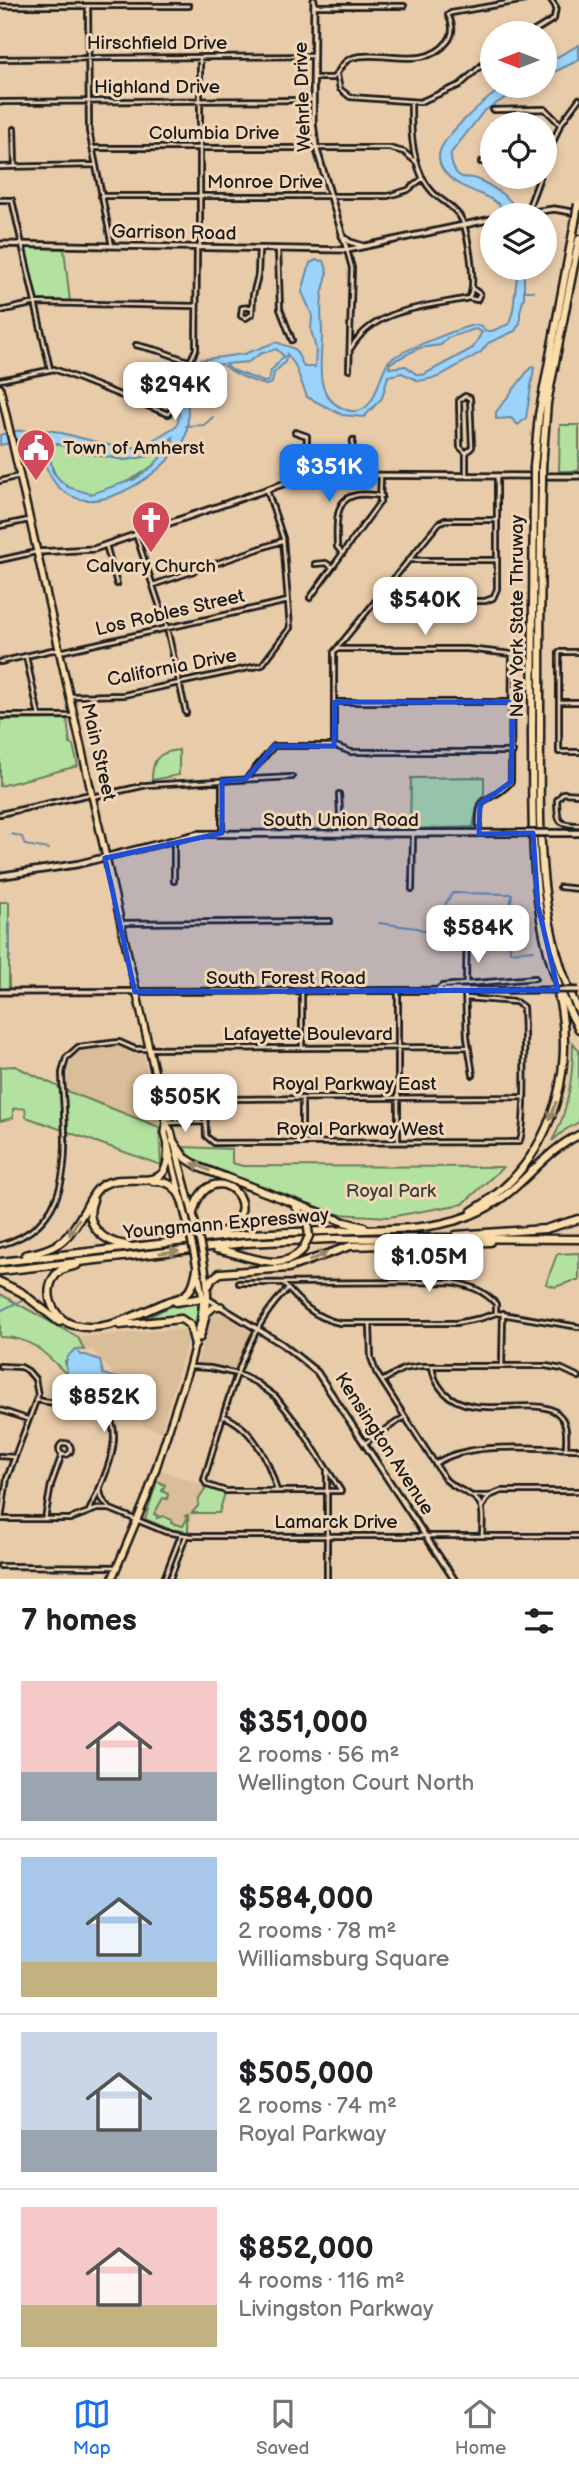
<!DOCTYPE html>
<meta charset="utf-8">
<style>
body{margin:0;font-family:"Balsamiq Sans",sans-serif;background:#f2f2f2;color:#202124;height:100vh;display:flex;flex-direction:column;font-size:26px;white-space:nowrap}
*{box-sizing:border-box;margin:0}
p{font-size:23px;color:#757577}
.icon{flex:none;width:38px;height:38px;fill:none;stroke:currentColor;stroke-width:2;stroke-linecap:round;stroke-linejoin:round}
.map{position:relative;height:1579px;overflow:hidden}
.sheet{display:flex;flex-direction:column;background:#fff;flex:1}
.sheet>*{flex:none}
.needle{width:46px;rotate:270deg}
.tools{position:absolute;left:480px;top:21px;display:grid;gap:14px}
.tools a{display:grid;place-items:center;width:77px;height:77px;border-radius:50%;background:#fff;box-shadow:0 4px 10px #0003;font-size:35px}
.price{position:absolute;translate:-50% -60px;padding:0 16px;border-radius:14px;background:#fff;color:#222;font-size:23px;line-height:46px;filter:drop-shadow(0 2px 4px #0008)}
.price::after{content:'';position:absolute;left:50%;top:42px;width:21px;height:16px;margin-left:-10px;background:inherit;clip-path:polygon(0 0,100% 0,50% 100%)}
.price.selected{background:#1a73e8;color:#fff}
ul{padding:0;list-style:none}
li{display:flex;align-items:center;gap:21px;height:175px;padding:0 21px}
li+li{border-top:2px solid #e0e0e0}
li span{display:grid;place-items:center;flex:none;width:196px;height:140px;border-radius:0px;color:#555}
li>.icon{margin-inline-start:auto}
span .icon{width:84px;height:84px;fill:#fffc;stroke-width:1}
li b{font-size:30px}
h2{display:flex;justify-content:space-between;align-items:center;height:84px;padding:0 21px;font-size:30px}
.tabs{display:flex;justify-content:space-around;align-items:center;height:98px;border-top:2px solid #e0e0e0;background:#fff;font-size:19px;color:#757577}
.tabs a{display:grid;justify-items:center;gap:4px}
.tabs .selected{color:#1a73e8}
.map>svg:first-child{display:block}
</style>
<div class="map">
<svg width="579" height="1579" viewBox="0 0 579 1579">
<rect width="100%" height="100%" fill="#e8cba9"/>
<filter id="ink" filterUnits="userSpaceOnUse"><feTurbulence type="fractalNoise" baseFrequency=".0143" numOctaves="2"/><feDisplacementMap in="SourceGraphic" scale="14" xChannelSelector="R" yChannelSelector="G"/><feConvolveMatrix kernelMatrix="1 2 1 2 8 2 1 2 1" color-interpolation-filters="sRGB"/></filter>
<g filter="url(#ink)">
<!-- built -->
<path fill="#dabd99" d="M124 1046 143 1054 159 1127 67 1091 68 1067 73 1056 81 1050Z
M214 1309 253 1333 234 1369 197 1363Z
M184 1329 189 1335 161 1431 144 1426 127 1389 92 1350H84L78 1337Z
M161 1470 225 1493 219 1513H192L190 1532 169 1529 145 1519Z"/>
<!-- green -->
<path fill="#b3e1a0" stroke="#687e5e" stroke-width="2" d="M25 248 64 249 70 302 37 301Z
M560 425H579V471H559Z
M173 437C173 461 110 496 87 494 77 493 65 487 58 479 50 470 50 454 46 443L48 441 85 453 125 460 149 456 158 452Z
M67 719 70 744 73 745 78 766 0 786V720Z
M179 750V775L152 780C152 759 158 752 179 750Z
M484 777V794L478 802 473 827 410 829 411 778Z
M0 902H9V989H0Z
M573 1043 579 1050V1122L565 1130 552 1141C569 1111 573 1077 573 1043Z
M15 1066 67 1091 159 1127 161 1165 26 1117 25 1108 13 1109V1118L0 1121V1067Z
M183 1147 232 1149V1163L243 1166 503 1167 463 1204 389 1217 337 1214 193 1160Z
M579 1253V1281H573L555 1287 546 1284 557 1254Z
M0 1294 78 1337 84 1350 76 1349 65 1361 68 1376C46 1354 33 1337 0 1337Z
M199 1302 194 1333 188 1321 138 1322 171 1306Z
M157 1481 165 1485 162 1491 168 1494 167 1499 163 1498 154 1514 158 1516 157 1518 163 1516 172 1520 171 1523 183 1526 187 1519 185 1516 188 1515V1532L169 1529 145 1519Z
M207 1487 225 1493 219 1513H192L198 1506 199 1499Z"/>
<!-- water -->
<path fill="#9cd3fb" stroke="#698aa2" stroke-width="2" fill-rule="evenodd" d="M579 45V60L544 77V64Z
M506 86H525L484 111 451 153C450 161 454 174 462 177 466 178 470 177 473 178 489 183 515 200 520 215H507C498 196 474 194 457 183 448 177 439 168 439 157 438 138 490 95 506 86Z
M316 260 324 261C331 275 323 283 322 297 320 309 322 322 322 334 322 359 313 393 340 407 345 409 349 412 355 411 378 410 377 375 389 361 396 353 468 324 477 325 482 325 483 327 485 331H492L509 324 513 310 518 268H524V297L520 312V323L515 331 488 343 481 352 438 377 419 381 402 373 388 376 382 398 364 417 342 415 307 397 295 365 287 354 285 362 274 373 272 383 266 385C254 382 231 373 222 364 210 366 196 369 191 382 184 398 192 422 184 441 182 447 175 452 171 457 148 481 98 515 66 493 45 480 46 455 31 439L0 445V435L13 431 50 430 120 448 137 447 148 443 176 426 178 421 184 380 199 360 244 354 276 342 295 349 304 367H315L316 349 311 330 312 315 302 292 310 263ZM475 329 482 332 473 348 423 375 416 374 406 366 389 368 390 363 419 348 441 345 447 338ZM276 349 284 356 271 371 269 381 264 382 230 369 226 364 248 362 260 354ZM173 437V443L153 466 135 479 91 494 68 487 59 479 53 472 46 443 48 441 85 452 125 460 149 456 158 452Z
M531 367 534 368 526 418 518 425 511 418 496 419V412Z
M76 1349 81 1355H86L100 1360 103 1374 123 1380 126 1383 116 1387 114 1384 103 1381 101 1383 94 1380 77 1382 68 1376C65 1363 64 1357 76 1349Z"/>
<g fill="none" stroke-linecap="round" stroke-linejoin="round">
<!-- stream -->
<path stroke="#698aa2" stroke-width="2" d="M525 291H534
M186 426 204 425 213 417
M12 834 22 837 25 845 49 849
M10 922V958
M379 923 417 928 439 937C436 920 443 908 452 893L512 894 509 914 510 952 534 950
M0 1311 22 1300"/>
<defs>
<path id="minor" d="M0 6H189
M88 6 89 131 112 246
M314 6H404
M531 33 554 19 556 7 551 0
M200 58V248
M0 59 314 56
M337 75 340 89 350 97 420 102 460 85 492 56
M314 78H333C340 71 342 61 352 58 382 49 425 72 448 41 454 33 453 24 448 15L451 13 525 0
M0 102 312 100
M411 103C411 128 411 153 422 177 434 200 446 199 459 215 468 227 477 285 469 298
M493 110 545 109 560 124
M14 129 15 166
M92 148H389L404 152 416 162
M481 162H492
M544 165 560 125 579 99
M0 167 95 165
M101 196H388L408 190 423 178
M0 200H12L50 369
M527 212 540 177
M278 249 280 309 292 340
M347 250 352 268 349 370
M252 307 242 308 241 316 246 318 252 314 253 295 258 275 259 249
M0 311 36 303 195 306
M136 345 160 351 191 362
M351 348C375 307 428 307 469 298L477 300 480 294 473 289
M0 380 54 369 168 414 175 406 181 380 196 349 197 248
M295 432 307 436 306 460 309 475
M466 453 460 447 459 400 465 396 470 398 472 447 466 453V475
M349 475 353 440
M0 481 19 476
M0 526 29 520
M136 535 167 628 186 713
M106 545 117 584
M342 553 337 547C337 531 333 501 353 496 362 493 373 495 382 496
M0 560 36 552
M410 560H497
M315 564 326 563 332 567
M153 585 282 541
M310 598 380 502 381 475
M376 601H485L493 598 497 589V476
M338 649H467L512 654 511 782C488 808 477 786 479 834
M579 652H559V752H579
M26 656 39 716
M0 662 52 650 64 651 288 601
M72 696 124 695 262 665 290 628 283 538 267 490
M335 702H513
M559 702H579
M0 716H73
M335 746 351 752H513
M246 779 274 746H334V652L439 523 445 520H497
M339 794 341 833
M579 794 563 793 557 800C558 821 556 825 579 825
M92 797 147 785 292 777
M0 814 91 794
M222 833V781
M174 841V881
M560 887 579 889
M412 889 413 835
M120 923 330 921
M466 984 467 918 469 914 487 915 488 931 485 935 466 934
M398 991V1142
M436 991 442 986 535 978
M465 991 467 1037 473 1075
M302 992V1048
M466 998 516 1002 523 1007C524 1027 527 1132 519 1142L214 1143 206 1136 205 1107 212 1099 523 1097
M302 1098V1143
M166 1119 205 1118
M166 1123 205 1122
M0 1245C82 1223 64 1139 62 1073L66 1058 78 1047 119 1042 135 1049 468 1047
M239 1283 451 1282C468 1285 484 1290 496 1304V1313
M283 1283C299 1302 314 1318 340 1323H456L482 1318 496 1313 579 1327
M288 1289C242 1330 222 1422 204 1480L207 1485 226 1491H341L327 1469
M370 1324 371 1358 376 1372 445 1479C455 1490 477 1494 481 1506 484 1515 482 1527 482 1536
M0 1366 21 1367 28 1371 35 1379 38 1395 7 1478 1 1519
M432 1366C433 1376 436 1383 443 1391 474 1425 543 1391 561 1417 568 1426 566 1439 566 1449
M502 1366 503 1313
M191 1367 210 1368 238 1374 257 1383 276 1397 301 1429 327 1469V1579
M382 1381 403 1369 421 1366H546L562 1369 579 1377
M37 1400C55 1404 85 1405 101 1412 132 1426 99 1490 89 1511
M0 1410 27 1419
M224 1416C254 1429 269 1461 277 1491
M365 1443 403 1418
M59 1449a6 6 0 1 1 12 0a6 6 0 1 1-12 0Z
M0 1456 14 1457
M435 1464C469 1440 538 1449 579 1449
M100 1491 102 1499 110 1509
M474 1496H488
M482 1507 489 1496 501 1491H579
M0 1519H70L97 1509H110L166 1532 191 1536H579
M45 1519 51 1485 62 1454
M0 1566 117 1567
M164 1579 181 1535
M170 1579 186 1536"/>
<path id="tertiary" d="M314 0 313 123 316 147 347 250
M511 215 554 209 578 213
M342 236 350 242 363 246
M0 244 347 250 492 219
M543 476H579
M37 552 94 549 309 475 535 476
M0 992 550 990
M208 1299 282 1344 317 1372 454 1579"/>
<path id="secondary" d="M556 833H579
M0 876 78 864 198 834 517 833"/>
<path id="primary" d="M0 388 166 1123 165 1133 189 1230
M166 1123 171 1131 197 1230
M207 1313 214 1307 221 1306
M200 1338C210 1309 209 1287 203 1257
M112 1579 147 1496 189 1367 201 1320 203 1298 195 1258"/>
<path id="motorway" d="M534 467 539 415 575 222
M542 467 547 403 579 239
M542 484C540 564 540 644 540 724 540 821 534 922 579 1012
M534 485C533 568 532 651 532 734 533 835 527 939 579 1029
M173 1141 184 1157 201 1168 344 1222 364 1227
M153 1181C169 1181 176 1186 182 1200
M93 1200C83 1225 103 1242 126 1245
M295 1206 307 1221
M472 1211C548 1167 578 1076 558 993
M193 1213C209 1148 279 1211 215 1235
M456 1235 545 1229 579 1219
M216 1249C244 1253 281 1276 303 1249
M25 1255C62 1248 68 1239 86 1208 90 1200 94 1191 101 1186 129 1168 171 1200 168 1147
M0 1262 238 1235C278 1232 317 1231 356 1230 400 1229 442 1230 482 1210 520 1192 541 1153 579 1135
M77 1265C72 1266 66 1268 61 1270 39 1286 51 1319 74 1325 107 1334 138 1313 167 1302 174 1299 181 1299 186 1294 194 1287 195 1278 197 1269
M0 1271 245 1243 329 1239 437 1238 579 1239
M0 1282 21 1292 59 1322
M209 1285 212 1279 220 1273 288 1268 350 1246 490 1242
M176 1302 203 1298
M120 1325 181 1319 190 1325 195 1345"/>
</defs>
<!-- minor casing -->
<use href="#minor" stroke="#1c1c1c" stroke-width="8"/>
<!-- tertiary casing -->
<use href="#tertiary" stroke="#1c1c1c" stroke-width="9"/>
<!-- secondary casing -->
<use href="#secondary" stroke="#1c1c1c" stroke-width="10"/>
<!-- primary casing -->
<use href="#primary" stroke="#1c1c1c" stroke-width="10"/>
<!-- motorway casing -->
<use href="#motorway" stroke="#1c1c1c" stroke-width="11"/>
<!-- minor -->
<use href="#minor" stroke="#f1d6b8" stroke-width="2.5"/>
<!-- tertiary -->
<use href="#tertiary" stroke="#f1d6b8" stroke-width="3.5"/>
<!-- secondary -->
<use href="#secondary" stroke="#f1d6b8" stroke-width="4.5"/>
<!-- primary -->
<use href="#primary" stroke="#fbddab" stroke-width="5"/>
<!-- motorway -->
<use href="#motorway" stroke="#fbddab" stroke-width="6"/>
<defs>
<path id="tertiary-bridge" d="M550 990H579"/>
<path id="secondary-bridge" d="M517 833H556"/>
<path id="primary-bridge" d="M189 1230 195 1258
M197 1230 203 1257"/>
<path id="motorway-bridge" d="M575 222 578 204
M542 484V467
M534 485V467
M303 1249 309 1236 307 1221"/>
</defs>
<!-- tertiary-bridge casing -->
<use href="#tertiary-bridge" stroke="#1c1c1c" stroke-width="9" stroke-linecap="butt"/>
<!-- secondary-bridge casing -->
<use href="#secondary-bridge" stroke="#1c1c1c" stroke-width="10" stroke-linecap="butt"/>
<!-- primary-bridge casing -->
<use href="#primary-bridge" stroke="#1c1c1c" stroke-width="10" stroke-linecap="butt"/>
<!-- motorway-bridge casing -->
<use href="#motorway-bridge" stroke="#1c1c1c" stroke-width="11" stroke-linecap="butt"/>
<!-- tertiary-bridge -->
<use href="#tertiary-bridge" stroke="#f1d6b8" stroke-width="3.5"/>
<!-- secondary-bridge -->
<use href="#secondary-bridge" stroke="#f1d6b8" stroke-width="4.5"/>
<!-- primary-bridge -->
<use href="#primary-bridge" stroke="#fbddab" stroke-width="5"/>
<!-- motorway-bridge -->
<use href="#motorway-bridge" stroke="#fbddab" stroke-width="6"/>
</g>
<!-- one-way arrows -->
<defs><path id="oneway-solid" d="M-6-.8H1V-3.2L6.5 0L1 3.2V.8H-6Z" transform="scale(1.75)"/></defs>
<g fill="#97866b">
<use href="#oneway-solid" transform="translate(553 1111) rotate(110)"/>
<use href="#oneway-solid" transform="translate(201 1167) rotate(-156)"/>
<use href="#oneway-solid" transform="translate(74 1227) rotate(121)"/>
<use href="#oneway-solid" transform="translate(169 1252) rotate(-6)"/>
<use href="#oneway-solid" transform="translate(318 1257) rotate(-24)"/>
</g>
</g>
<!-- marked area -->
<path fill="#1d4ed8" fill-opacity="0.2" stroke="#1d4ed8" stroke-width="5" stroke-linejoin="round" d="M335 702H513L511 782 480 804 479 834 533 833 538 906 558 990 135 992 105 858 222 833V781L246 779 274 746H334Z"/>
<!-- icons -->
<defs>
<symbol id="civic-pin" viewBox="-11 -11 22 30"><path d="M0 17L-7.5 6A9.5 9.5 0 1 1 7.5 6Z" fill="#d1495b" stroke="#f1d6b8"/><path d="M-.6-6.5H3V-4.5H.6V-3L4-1V1h2V6H-6V1h2V-1L-.6-3ZM-1.2 2.5V6h2.4V2.5Z" fill="#fff"/></symbol>
<symbol id="church-pin" viewBox="-11 -11 22 30"><path d="M0 17L-7.5 6A9.5 9.5 0 1 1 7.5 6Z" fill="#d1495b" stroke="#f1d6b8"/><path d="M-1.2-6h2.4v3.5h3.3v2.4h-3.3V6h-2.4V-.1h-3.3v-2.4h3.3Z" fill="#fff"/></symbol>
</defs>
<g fill-rule="evenodd">
<use href="#civic-pin" x="14" y="426" width="44" height="60"/>
<use href="#church-pin" x="129" y="498" width="44" height="60"/>
</g>
<g text-anchor="middle" dominant-baseline="central" stroke-width="6" stroke-linejoin="round" paint-order="stroke">
<!-- street labels -->
<g font-size="19" fill="#1c1c1c" stroke="#f1d6b8">
<text x="157" y="43">Hirschfield Drive</text>
<text x="157" y="87">Highland Drive</text>
<text transform="translate(303 97) rotate(-92)">Wehrle Drive</text>
<text x="214" y="133">Columbia Drive</text>
<text x="265" y="182">Monroe Drive</text>
<text transform="translate(174 233) rotate(1)">Garrison Road</text>
<text transform="translate(170 613) rotate(-13)">Los Robles Street</text>
<text transform="translate(517 616) rotate(-90)">New York State Thruway</text>
<text transform="translate(172 668) rotate(-11)">California Drive</text>
<text transform="translate(98 752) rotate(77)">Main Street</text>
<text x="341" y="820">South Union Road</text>
<text x="286" y="978">South Forest Road</text>
<text x="308" y="1034">Lafayette Boulevard</text>
<text x="354" y="1084">Royal Parkway East</text>
<text x="360" y="1129">Royal Parkway West</text>
<text transform="translate(226 1224) rotate(-5)">Youngmann Expressway</text>
<text transform="translate(384 1444) rotate(57)">Kensington Avenue</text>
<text x="336" y="1522">Lamarck Drive</text>
</g>
<!-- poi labels -->
<g font-size="19" fill="#1c1c1c" stroke="#f1d6b8" text-anchor="start">
<text x="63" y="448">Town of Amherst</text>
<text x="151" y="566" text-anchor="middle">Calvary Church</text>
</g>
<!-- park labels -->
<g font-size="19" fill="#3a4336" stroke="#f1d6b8">
<text x="391" y="1191">Royal Park</text>
</g>
</g>
</svg>
<div class="tools">
<a><svg class="needle" viewBox="-14 -14 28 28"><path d="M0-13l5 13h-10z" fill="#e53935"/><path d="M0 13l5-13h-10z" fill="#757577"/></svg></a>
<a><svg class="icon" aria-label="locate" viewBox="0 0 24 24"><circle cx="12" cy="12" r="6"/><path d="M12 2v4M12 18v4M2 12h4M18 12h4"/></svg></a>
<a><svg class="icon" aria-label="layers" viewBox="0 0 24 24"><path d="M12 4l9 5-9 5-9-5zM3 14l9 5 9-5"/></svg></a>
</div>
<b class="price" style="left:175px;top:422px">$294K</b>
<b class="price selected" style="left:329px;top:504px">$351K</b>
<b class="price" style="left:425px;top:637px">$540K</b>
<b class="price" style="left:478px;top:965px">$584K</b>
<b class="price" style="left:185px;top:1134px">$505K</b>
<b class="price" style="left:429px;top:1294px">$1.05M</b>
<b class="price" style="left:104px;top:1434px">$852K</b>
</div>
<section class="sheet">
<h2>7 homes<svg class="icon" aria-label="filters" viewBox="0 0 24 24"><path d="M4 7h16M4 17h16"/><circle cx="9" cy="7" r="2"/><circle cx="15" cy="17" r="2"/></svg></h2>
<ul>
<li><span style="background:linear-gradient(#f6c9c9 65%,#9aa5b1 0)"><svg class="icon" aria-label="home" viewBox="0 0 24 24"><path d="M3 11l9-7 9 7M6 9v11h12V9"/></svg></span><div><b>$351,000</b><p>2 rooms · 56 m²</p><p>Wellington Court North</p></div></li>
<li><span style="background:linear-gradient(#a9c7e8 75%,#c2b280 0)"><svg class="icon" aria-label="home" viewBox="0 0 24 24"><path d="M3 11l9-7 9 7M6 9v11h12V9"/></svg></span><div><b>$584,000</b><p>2 rooms · 78 m²</p><p>Williamsburg Square</p></div></li>
<li><span style="background:linear-gradient(#c9d6e8 70%,#9aa5b1 0)"><svg class="icon" aria-label="home" viewBox="0 0 24 24"><path d="M3 11l9-7 9 7M6 9v11h12V9"/></svg></span><div><b>$505,000</b><p>2 rooms · 74 m²</p><p>Royal Parkway</p></div></li>
<li><span style="background:linear-gradient(#f6c9c9 70%,#c2b280 0)"><svg class="icon" aria-label="home" viewBox="0 0 24 24"><path d="M3 11l9-7 9 7M6 9v11h12V9"/></svg></span><div><b>$852,000</b><p>4 rooms · 116 m²</p><p>Livingston Parkway</p></div></li>
</ul>
</section>
<nav class="tabs">
<a class="selected"><svg class="icon" aria-label="map" viewBox="0 0 24 24"><path d="M3 6l6-2 6 2 6-2v14l-6 2-6-2-6 2zM9 4v14M15 6v14"/></svg>Map</a>
<a><svg class="icon" aria-label="saved" viewBox="0 0 24 24"><path d="M7 4h10v16l-5-4-5 4z"/></svg>Saved</a>
<a><svg class="icon" aria-label="home" viewBox="0 0 24 24"><path d="M3 11l9-7 9 7M6 9v11h12V9"/></svg>Home</a>
</nav>
